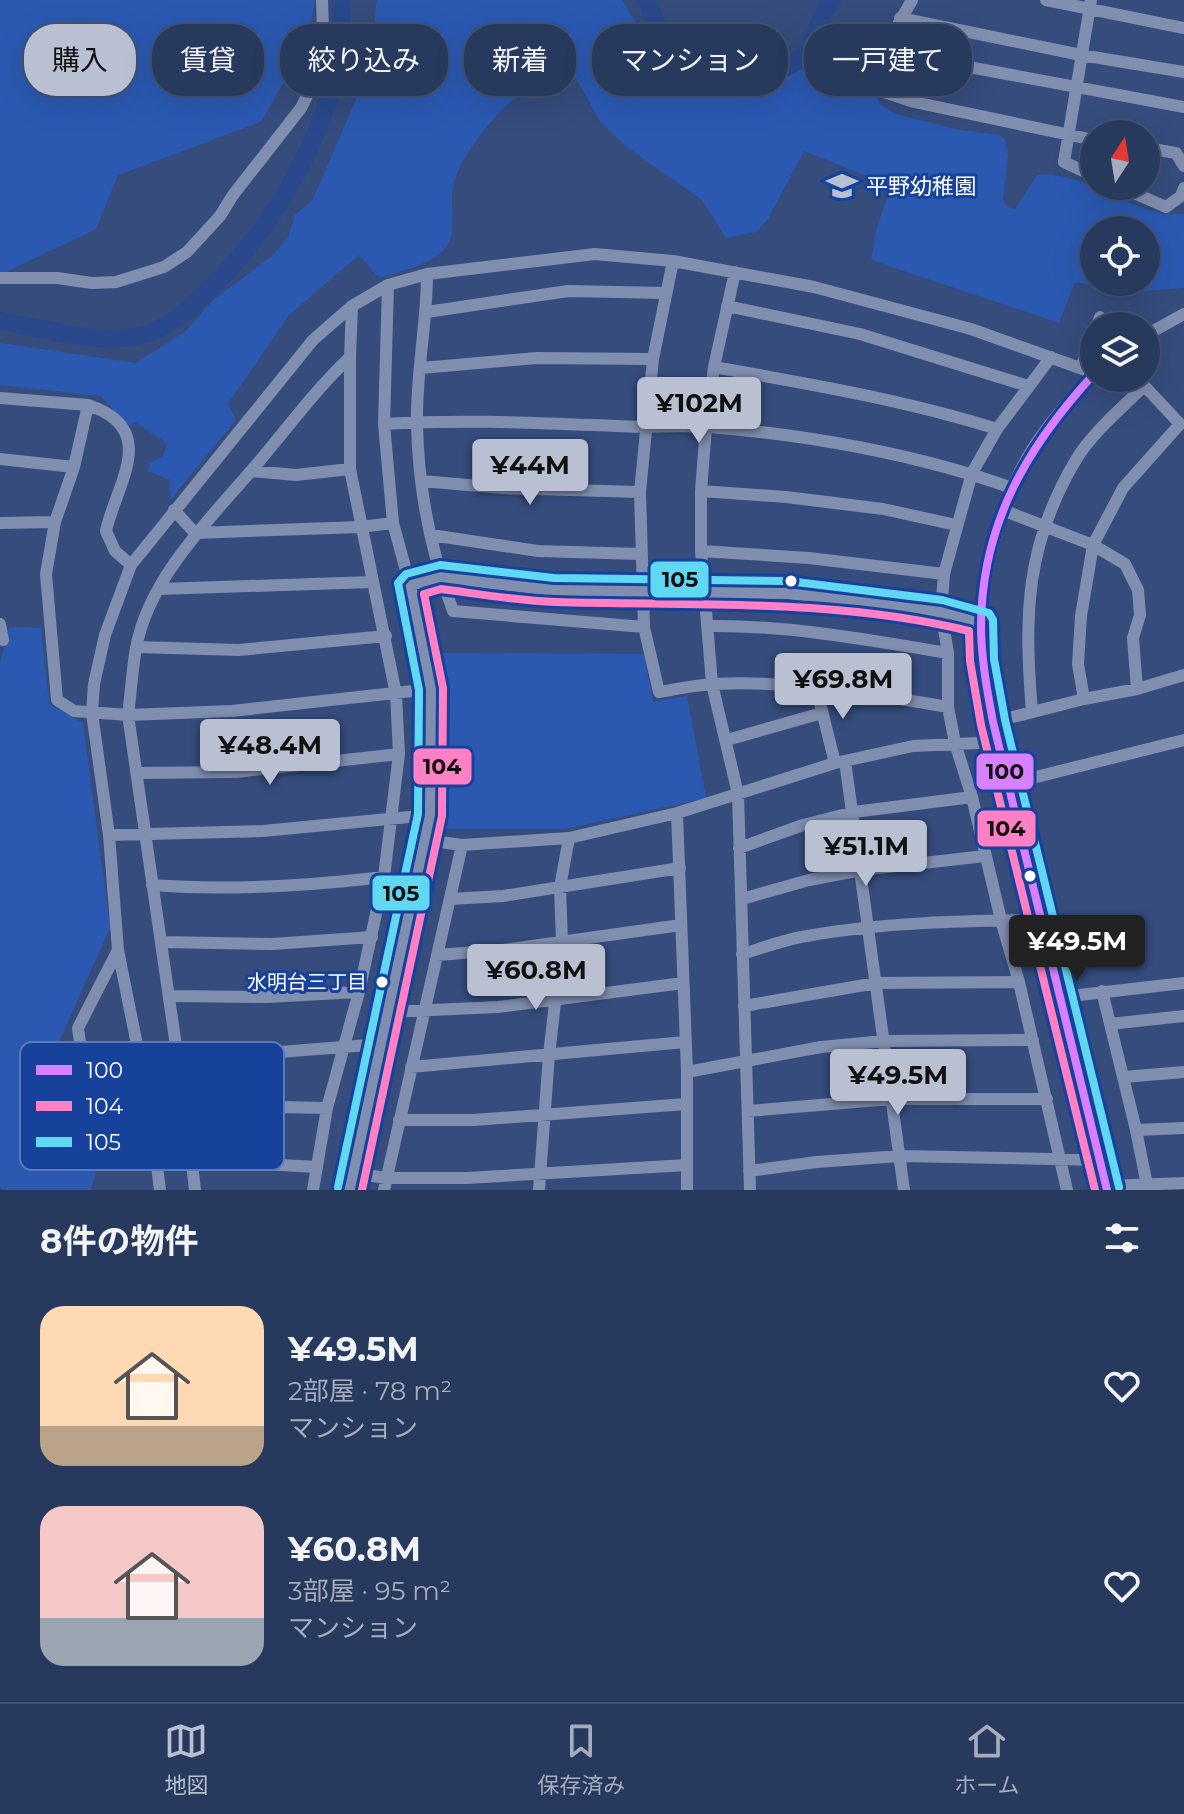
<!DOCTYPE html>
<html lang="ja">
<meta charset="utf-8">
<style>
body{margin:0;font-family:Montserrat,"Noto Sans JP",sans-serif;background:#344467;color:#f1f3f6;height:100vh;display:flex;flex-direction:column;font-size:30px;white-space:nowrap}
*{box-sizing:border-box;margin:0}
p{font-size:26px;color:#a5acbc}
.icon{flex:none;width:44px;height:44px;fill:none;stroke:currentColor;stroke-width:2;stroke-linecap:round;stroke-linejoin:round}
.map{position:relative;height:1190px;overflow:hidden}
.panel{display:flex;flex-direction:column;background:#28395e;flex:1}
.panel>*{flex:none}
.top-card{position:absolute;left:24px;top:24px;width:1136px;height:72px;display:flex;gap:16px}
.needle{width:52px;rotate:12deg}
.tools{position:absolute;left:1080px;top:120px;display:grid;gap:16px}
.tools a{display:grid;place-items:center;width:80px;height:80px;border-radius:50%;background:#28395e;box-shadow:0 8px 32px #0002,0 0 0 2px #445373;font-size:40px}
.price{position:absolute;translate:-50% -68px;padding:0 18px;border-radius:8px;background:#b8c0d2;color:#111;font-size:26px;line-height:52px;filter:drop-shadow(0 2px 4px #0008)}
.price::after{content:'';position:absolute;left:50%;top:48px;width:24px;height:18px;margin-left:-12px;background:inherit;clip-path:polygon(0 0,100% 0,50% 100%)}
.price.on{background:#222;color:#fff}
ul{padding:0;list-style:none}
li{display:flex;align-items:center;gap:24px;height:200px;padding:0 40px}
li span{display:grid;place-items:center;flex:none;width:224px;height:160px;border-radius:24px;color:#555}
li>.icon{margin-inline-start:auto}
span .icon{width:96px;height:96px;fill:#fffc;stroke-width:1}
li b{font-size:34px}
h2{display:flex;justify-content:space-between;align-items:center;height:96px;padding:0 40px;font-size:34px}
.tag{padding:0 28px;border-radius:32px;background:#28395e;box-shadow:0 8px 32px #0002,0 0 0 2px #445373;font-size:28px;line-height:72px}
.tag.on{background:#b8c0d2;color:#111}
.tab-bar{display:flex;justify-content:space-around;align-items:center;height:112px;border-top:2px solid #445373;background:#28395e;font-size:22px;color:#a5acbc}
.tab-bar a{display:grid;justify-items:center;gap:4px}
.tab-bar .on{color:#b8c0d2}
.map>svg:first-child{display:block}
</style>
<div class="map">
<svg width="1184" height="1190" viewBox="0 0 1184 1190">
<rect width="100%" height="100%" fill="#354c7d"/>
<!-- green -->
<path fill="#2b59b2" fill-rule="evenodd" d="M0 0H315L309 37 261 122 118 175 96 229 0 275Z
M377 0H622L672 81 679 85 729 97 777 83 798 70 830 63 843 56H858V65L864 79 881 105 896 114 960 130 1000 135 1005 140 1008 155 1003 201 1008 207 1015 209 1037 175C1073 168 1128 209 1165 214 1171 215 1178 214 1184 214V288L1126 292 1075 282 1059 323 871 260 877 226 892 186 804 151 768 219 756 232 726 238 702 200 624 145 600 121 572 71C530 66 461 148 453 186 449 206 458 231 446 247 433 265 399 271 379 278L359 255 289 315 228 404 236 420 170 500V480L148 471 150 463 162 457 168 444 135 422 128 426 101 396 0 385V343L136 363 186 331 213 300 272 256 288 238 295 215 312 201 369 70ZM1094 230H1146V282H1094Z
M9 627 41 628 49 704 83 723 110 928 56 1048V1131L101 1152 91 1190H2L0 1186V663Z
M433 653 644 654 653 702 687 696 706 798 565 829H438L447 731Z"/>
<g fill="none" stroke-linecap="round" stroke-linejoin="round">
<!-- river -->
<path stroke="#2a498c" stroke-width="18" d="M646 0 676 69 723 85 771 77 807 54 825 10 832 0
M0 321C44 328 94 345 138 336 167 330 189 310 209 290 271 230 317 151 338 67 343 46 340 21 342 0"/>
<!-- minor -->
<path stroke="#808eaf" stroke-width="12" d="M912 0 883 51 1184 107
M1046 0 1184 28
M1091 0 1064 162 1094 176
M900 18 1081 55 1184 72
M883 51 875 76 887 93 914 102 1094 140
M1146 148 1176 153 1184 166
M1118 186 1166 207 1181 196 1184 188
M673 261 653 359 640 492 644 627 659 692C677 689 696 685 714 684 793 680 871 694 948 707
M735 272 714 367 706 427 701 491V551L712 684 738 794 750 1190
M427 274C427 324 416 373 417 423 418 486 431 552 453 611L644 627
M0 278H57L92 283 116 282 164 267 187 252 220 216 233 195 301 108 310 90 319 50 323 29 322 0
M727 306 860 334 1028 386
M427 312 568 291 665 293
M1097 326 1100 317
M1146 335 1184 314
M1051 357 997 429 972 473 944 574 941 612 948 653V707L955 743 972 797 1001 920 1019 982 1067 1190
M714 367C809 384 905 400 997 429
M421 368 537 358 653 359
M1081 368 1094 333
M1094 374C1069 401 1044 428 1026 460 1001 504 981 574 981 625 981 658 987 690 993 722L1107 1190
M0 398 88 405C161 429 116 484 106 531L115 551 131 565
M88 405 74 467 55 522 46 574 57 700 74 711 128 715 232 711 431 689
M384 424C461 419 539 423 616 426 646 428 677 425 707 427 806 434 920 455 1012 488
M0 459 74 467
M251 471 296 475 350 469
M422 481 502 488 640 492
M701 491 786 497 883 509 956 525
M174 510 195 533 360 527 393 523
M1005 511 1093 545 1125 564 1138 590 1140 615 1133 638 1137 689
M0 523 55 522
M431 535 538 551 641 554
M701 551 809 558 944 574
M410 585 440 577 553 590 788 593 941 612 981 622
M159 589 373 582
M0 624 3 640
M708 626C789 625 868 640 948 653
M136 647 239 650 386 636
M816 687 835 763
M1084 699 1078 664 1081 616 1093 545 1123 488 1180 424 1137 378
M1032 712C1024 616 1025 544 1077 458 1094 431 1122 408 1144 386
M993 722 1084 699 1137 689 1184 675
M727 740 822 713
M845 761 904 1190
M138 773 236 772 399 754
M1008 784 1184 740
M677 813 687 1072V1190
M109 835 263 831 430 815
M462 845 569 838 677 813 835 763 913 746 998 742
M739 848 803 825 854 812 972 797
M152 885C230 891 307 886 384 877
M450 899 503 896 680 868
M742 899 809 880 861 870 985 856
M161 942 272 944 372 937
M118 950 78 1028 90 1117 150 1110
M742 954C763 948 785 939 807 936 885 922 963 921 1042 920
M437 955 503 950 681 925
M1102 991 1136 1130 1148 1190
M169 996 266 997 359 992
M1062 997 1184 983
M744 1006 876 983 1019 982
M388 1012 498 1007 683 983
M1110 1024 1184 1016
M138 1049 254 1054 381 1044
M411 1067 685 1042
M687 1072 821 1047 884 1041 1033 1040
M1123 1077 1184 1072
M185 1105 327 1108
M748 1111 892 1099H1047
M399 1120H474L686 1104
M1136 1130 1184 1128
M193 1160 317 1167
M749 1171 817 1162 900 1156 1101 1160
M353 1173 386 1178H466L687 1165
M1107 1186 1184 1183
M160 1190 150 1110 118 950 109 835 92 713 94 684 105 635 131 565 313 340 352 306 388 285 427 274 595 254 673 261 814 287 971 329 1094 373
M195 1190 188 1129 128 715C131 693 132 670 136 648 149 579 207 522 251 471 284 433 313 392 350 357L352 306
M313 1190 327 1108 359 992 384 877 399 754 396 694 350 469V357
M350 1190 430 815 431 689 410 585 393 523 384 424 388 285
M384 1190 462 845 425 840
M539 1190 549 1055 562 942 560 887 569 838"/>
<defs>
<path id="bus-1" d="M1094 374C1027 447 982 523 981 625 981 657 987 690 993 722L1107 1190"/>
<path id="bus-2" d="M362 1190 442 816 443 688 424 594 441 589C479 594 518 601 556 602 694 606 834 598 969 631L970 661 981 725 1095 1190"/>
<path id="bus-3" d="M338 1187 418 814 419 690 398 583 406 574 440 565 554 578 788 581 942 600 989 613 993 620 994 659 1005 720 1119 1187"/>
</defs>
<!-- bus-1 casing -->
<use href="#bus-1" stroke="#16429c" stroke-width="14"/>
<!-- bus-2 casing -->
<use href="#bus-2" stroke="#16429c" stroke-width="14"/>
<!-- bus-3 casing -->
<use href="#bus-3" stroke="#16429c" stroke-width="14"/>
<!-- bus-1 -->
<use href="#bus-1" stroke="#d880ff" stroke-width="8"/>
<!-- bus-2 -->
<use href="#bus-2" stroke="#ff80c5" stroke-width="8"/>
<!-- bus-3 -->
<use href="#bus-3" stroke="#60d8f3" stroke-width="8"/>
</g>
<!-- icons -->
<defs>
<symbol id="school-bare" viewBox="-9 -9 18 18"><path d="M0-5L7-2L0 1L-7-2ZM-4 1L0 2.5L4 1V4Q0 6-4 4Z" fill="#b8c0d2" stroke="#16429c" stroke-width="2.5" paint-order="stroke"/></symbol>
</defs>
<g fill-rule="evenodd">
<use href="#school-bare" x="820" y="164" width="44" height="44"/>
</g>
<!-- markers -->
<g fill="#fff" stroke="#16429c" stroke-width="3">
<circle cx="791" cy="581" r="7"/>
<circle cx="1030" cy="876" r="7"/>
<circle cx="382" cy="982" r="7"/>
</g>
<g text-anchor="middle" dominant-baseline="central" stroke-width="6" stroke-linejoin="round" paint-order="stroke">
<!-- bus labels -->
<g font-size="20" fill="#fff" stroke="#16429c" text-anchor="end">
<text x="367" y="982">水明台三丁目</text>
</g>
<!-- poi labels -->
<g font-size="22" fill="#fff" stroke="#16429c" text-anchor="start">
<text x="866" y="186">平野幼稚園</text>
</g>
</g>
<!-- legend -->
<rect x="20" y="1042" width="264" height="128" rx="12" fill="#16429c" stroke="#5c7bba" stroke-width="2"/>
<rect x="36" y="1065" width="36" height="10" fill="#d880ff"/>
<rect x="36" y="1101" width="36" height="10" fill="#ff80c5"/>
<rect x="36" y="1137" width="36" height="10" fill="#60d8f3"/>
<g font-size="22" fill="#fff">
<text x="86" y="1078">100</text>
<text x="86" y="1114">104</text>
<text x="86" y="1150">105</text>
</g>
<g stroke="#16429c" stroke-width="3">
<rect x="649" y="560" width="61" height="39" rx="8" fill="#60d8f3"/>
<rect x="412" y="747" width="61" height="39" rx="8" fill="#ff80c5"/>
<rect x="975" y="752" width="60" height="39" rx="8" fill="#d880ff"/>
<rect x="976" y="809" width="61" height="39" rx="8" fill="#ff80c5"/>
<rect x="371" y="874" width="60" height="38" rx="8" fill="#60d8f3"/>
</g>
<g font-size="22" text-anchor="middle" font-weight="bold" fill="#111">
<text x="680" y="587">105</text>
<text x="442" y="774">104</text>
<text x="1005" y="779">100</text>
<text x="1006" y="836">104</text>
<text x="401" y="901">105</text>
</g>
</svg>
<div class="tools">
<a><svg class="needle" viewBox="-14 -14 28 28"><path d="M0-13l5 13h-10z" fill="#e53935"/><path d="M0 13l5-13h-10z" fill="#a5acbc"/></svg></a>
<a><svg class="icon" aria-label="locate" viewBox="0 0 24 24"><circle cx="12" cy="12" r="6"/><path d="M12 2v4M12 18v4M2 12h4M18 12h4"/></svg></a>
<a><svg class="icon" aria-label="layers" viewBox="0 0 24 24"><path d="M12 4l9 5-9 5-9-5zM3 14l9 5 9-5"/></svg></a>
</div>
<b class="price" style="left:699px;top:445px">¥102M</b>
<b class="price" style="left:530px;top:507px">¥44M</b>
<b class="price" style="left:843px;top:721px">¥69.8M</b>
<b class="price" style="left:270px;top:787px">¥48.4M</b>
<b class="price" style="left:866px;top:888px">¥51.1M</b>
<b class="price on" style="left:1077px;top:983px">¥49.5M</b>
<b class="price" style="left:536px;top:1012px">¥60.8M</b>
<b class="price" style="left:898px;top:1117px">¥49.5M</b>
<div class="top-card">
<a class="tag on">購入</a>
<a class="tag">賃貸</a>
<a class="tag">絞り込み</a>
<a class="tag">新着</a>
<a class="tag">マンション</a>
<a class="tag">一戸建て</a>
</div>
</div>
<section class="panel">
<h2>8件の物件<svg class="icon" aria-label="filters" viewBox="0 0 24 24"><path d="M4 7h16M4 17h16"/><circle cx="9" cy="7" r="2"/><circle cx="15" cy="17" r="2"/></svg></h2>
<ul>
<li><span style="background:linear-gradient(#ffd9b3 75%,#b9a48a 0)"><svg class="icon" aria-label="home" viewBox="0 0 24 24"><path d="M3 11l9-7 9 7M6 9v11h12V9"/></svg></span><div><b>¥49.5M</b><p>2部屋 · 78 m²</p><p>マンション</p></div><svg class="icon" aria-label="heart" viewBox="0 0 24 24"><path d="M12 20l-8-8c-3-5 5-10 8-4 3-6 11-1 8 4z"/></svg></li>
<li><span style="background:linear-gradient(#f6c9c9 70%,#9aa5b1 0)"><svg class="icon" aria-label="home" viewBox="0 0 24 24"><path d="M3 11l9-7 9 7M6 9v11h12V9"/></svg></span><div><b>¥60.8M</b><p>3部屋 · 95 m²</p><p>マンション</p></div><svg class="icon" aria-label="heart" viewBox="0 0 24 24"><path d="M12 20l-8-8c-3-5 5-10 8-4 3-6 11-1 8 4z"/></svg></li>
</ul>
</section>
<nav class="tab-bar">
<a class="on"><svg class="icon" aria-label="map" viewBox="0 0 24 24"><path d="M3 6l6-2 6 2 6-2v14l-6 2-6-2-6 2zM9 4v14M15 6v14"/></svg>地図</a>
<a><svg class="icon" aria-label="saved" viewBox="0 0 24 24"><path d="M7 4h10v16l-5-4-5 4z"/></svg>保存済み</a>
<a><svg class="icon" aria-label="home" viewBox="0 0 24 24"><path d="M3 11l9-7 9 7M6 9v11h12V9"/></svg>ホーム</a>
</nav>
